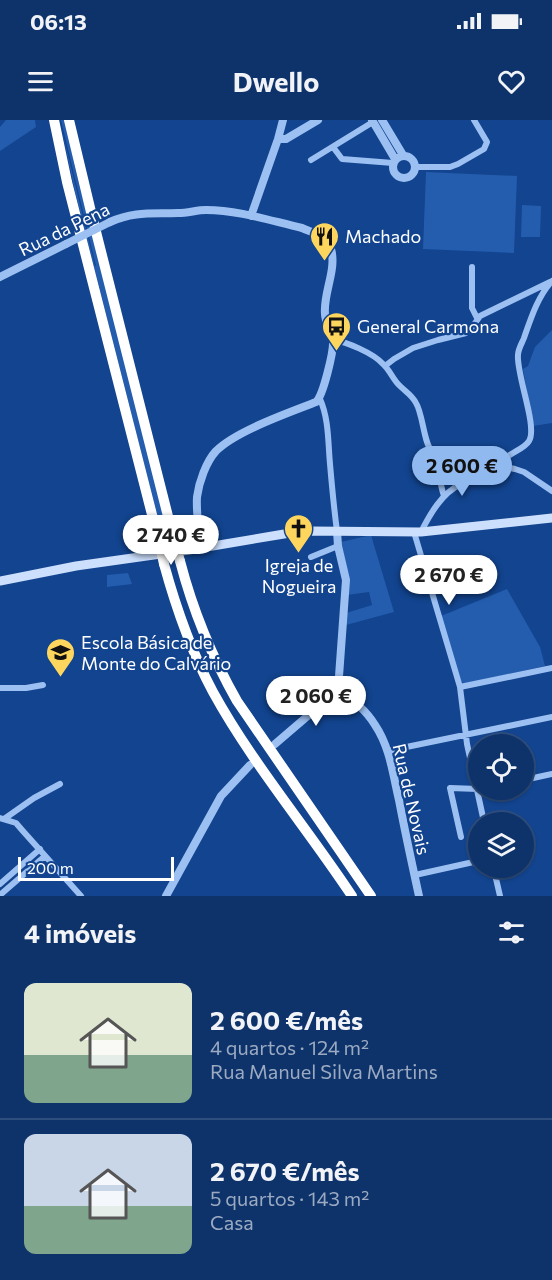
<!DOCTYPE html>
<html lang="pt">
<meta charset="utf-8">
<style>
body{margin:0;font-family:Commissioner,sans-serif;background:#173b71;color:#f1f3f6;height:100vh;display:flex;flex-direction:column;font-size:22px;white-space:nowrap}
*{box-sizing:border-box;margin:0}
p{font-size:20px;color:#9baac1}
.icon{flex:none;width:33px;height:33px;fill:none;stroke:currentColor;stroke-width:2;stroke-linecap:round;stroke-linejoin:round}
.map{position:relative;height:776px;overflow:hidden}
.panel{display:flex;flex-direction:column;background:#0e336b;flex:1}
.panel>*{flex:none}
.buttons{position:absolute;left:468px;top:614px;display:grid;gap:12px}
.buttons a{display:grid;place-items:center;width:66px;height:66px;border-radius:50%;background:#0e336b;box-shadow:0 2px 4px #0004,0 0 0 2px #2e4e7e;font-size:30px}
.scale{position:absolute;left:18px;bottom:15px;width:156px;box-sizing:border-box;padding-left:6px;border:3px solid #fff;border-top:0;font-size:16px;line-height:21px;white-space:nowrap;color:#fff;-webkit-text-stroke:4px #12448f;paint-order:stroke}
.price{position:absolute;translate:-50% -51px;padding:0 14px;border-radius:21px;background:#fff;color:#222;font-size:20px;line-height:39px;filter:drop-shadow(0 2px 3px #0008)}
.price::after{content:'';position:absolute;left:50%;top:36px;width:18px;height:14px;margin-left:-9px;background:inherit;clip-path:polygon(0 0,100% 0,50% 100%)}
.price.active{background:#90b9f0;color:#111}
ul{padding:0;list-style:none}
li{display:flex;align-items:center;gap:18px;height:150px;padding:0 24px}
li+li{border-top:2px solid #2e4e7e}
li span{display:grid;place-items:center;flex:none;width:168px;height:120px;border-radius:12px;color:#555}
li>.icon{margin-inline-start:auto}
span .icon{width:72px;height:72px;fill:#fffc;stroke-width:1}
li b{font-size:26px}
h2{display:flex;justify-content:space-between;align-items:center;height:72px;padding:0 24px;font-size:26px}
.status{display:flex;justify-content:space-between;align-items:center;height:42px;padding:0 30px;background:#0e336b;direction:ltr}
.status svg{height:16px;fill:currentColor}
header{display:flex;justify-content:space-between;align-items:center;height:78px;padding:0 24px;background:#0e336b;font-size:27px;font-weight:700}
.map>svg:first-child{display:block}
</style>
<div class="status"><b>06:13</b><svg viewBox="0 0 49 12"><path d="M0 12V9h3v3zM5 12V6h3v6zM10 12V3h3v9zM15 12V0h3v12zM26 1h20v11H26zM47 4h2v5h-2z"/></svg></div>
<header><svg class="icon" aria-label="menu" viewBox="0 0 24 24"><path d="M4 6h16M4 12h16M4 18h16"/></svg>Dwello<svg class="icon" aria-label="heart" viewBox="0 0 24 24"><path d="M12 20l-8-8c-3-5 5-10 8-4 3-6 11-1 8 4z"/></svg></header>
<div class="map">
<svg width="552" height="776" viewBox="0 0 552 776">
<rect width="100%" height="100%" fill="#12448f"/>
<!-- green -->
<path fill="#245dae" d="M6 0H35L36 7 0 31V7Z
M61 0H65L76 52 170 421 164 422 75 72 61 6 95 146H96Z
M426 52 517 56 514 133 423 129Z
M522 85 541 86 540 117H521Z
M552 210V303L533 306 523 249 528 246 535 227Z
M371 415 394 492 346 505V493L372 485 369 472 347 475 341 422Z
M128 453 132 464 107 467V455Z
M507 469 540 527 545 546 464 564 461 561 441 496Z"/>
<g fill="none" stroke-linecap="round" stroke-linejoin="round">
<!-- minor -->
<path stroke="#9dc0f2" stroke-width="6" d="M333 27 342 39 393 43
M311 40 373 2
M415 47H450L458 44 484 29 487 22 474 0
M472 147V188L477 198
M333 220C347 222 373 233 383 244 390 250 393 260 400 266 406 272 412 275 416 283 423 294 424 325 432 331 432 331 440 334 441 334L515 349 524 352 552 371
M385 246 394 239 413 228 438 220 466 213 471 209 480 196 550 162
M320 279C329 299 328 323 330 344 332 367 334 389 337 411
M435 332C439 347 439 362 444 376
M414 412 460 567 467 624 484 702
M421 412C430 394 442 373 461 364 471 360 483 359 491 353 498 349 501 341 507 337 513 332 525 328 529 321 538 307 516 254 518 235 518 229 522 223 524 218 531 198 538 176 552 161
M311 437 338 426
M460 567 552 548
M0 568H26L43 565
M387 631 552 597
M524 660 552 654
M0 698 16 703 22 710 81 776
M4 699 34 678 60 664
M461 717 450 668 478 669
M524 730 532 729
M484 747C489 751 495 751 501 747
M494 750 500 776
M415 755 478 741
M0 764 40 729
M0 775 45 736"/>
<!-- tertiary -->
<path stroke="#9dc0f2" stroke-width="8" d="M372 0 395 39
M382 0 403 35
M278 19H286L318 0
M393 47a11 11 0 1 1 22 0a11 11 0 1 1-22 0Z
M251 96 278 19 283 0
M110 102C134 91 153 94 178 93 188 93 197 90 206 90 239 90 271 101 302 108 314 113 327 116 331 129 337 150 323 173 325 194 325 203 332 211 333 220 334 231 323 276 316 282 288 293 236 311 216 331 206 342 199 362 197 377 196 394 199 412 201 428
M0 157 66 124
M338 570C353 580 366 590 375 605 390 627 393 655 399 680 405 712 412 744 419 776
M275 624 338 570 346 460 338 426 337 411
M166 776 221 676 250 645"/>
<!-- secondary -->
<path stroke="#ccdffc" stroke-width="9" d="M0 461 76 446 189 430 290 413 311 411 421 412 552 398"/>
<!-- motorway -->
<path stroke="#fff" stroke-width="10" d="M54 0 67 62 159 422
M69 0 91 92 174 420
M180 441C193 491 212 537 237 581L371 776
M164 444C176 488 191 531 213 572 252 643 307 708 352 776"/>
<!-- tertiary-bridge -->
<path stroke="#9dc0f2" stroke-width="8" d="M66 124 110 102"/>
<!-- motorway-bridge -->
<path stroke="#fff" stroke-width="10" d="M174 420 180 441
M159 422 164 444"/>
</g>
<!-- icons -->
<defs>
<symbol id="restaurant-pin" viewBox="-11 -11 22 30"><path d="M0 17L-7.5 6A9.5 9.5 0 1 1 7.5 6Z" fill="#ffd65d" stroke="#12448f"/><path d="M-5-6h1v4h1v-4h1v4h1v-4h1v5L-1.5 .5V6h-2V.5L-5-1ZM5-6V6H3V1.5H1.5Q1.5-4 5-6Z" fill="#111"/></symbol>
<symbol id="bus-pin" viewBox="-11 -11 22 30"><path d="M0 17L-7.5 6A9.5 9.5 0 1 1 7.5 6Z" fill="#ffd65d" stroke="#12448f"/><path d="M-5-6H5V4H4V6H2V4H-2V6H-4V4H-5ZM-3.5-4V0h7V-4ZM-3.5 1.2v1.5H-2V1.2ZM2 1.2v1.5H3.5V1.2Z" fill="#111"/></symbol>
<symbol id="church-pin" viewBox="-11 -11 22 30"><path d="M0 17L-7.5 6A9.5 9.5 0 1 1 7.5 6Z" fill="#ffd65d" stroke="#12448f"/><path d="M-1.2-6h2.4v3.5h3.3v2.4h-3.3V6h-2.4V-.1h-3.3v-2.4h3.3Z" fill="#111"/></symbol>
<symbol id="school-pin" viewBox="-11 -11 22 30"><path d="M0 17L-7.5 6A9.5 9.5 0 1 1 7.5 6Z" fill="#ffd65d" stroke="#12448f"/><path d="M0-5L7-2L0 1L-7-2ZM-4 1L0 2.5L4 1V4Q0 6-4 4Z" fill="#111"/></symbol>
</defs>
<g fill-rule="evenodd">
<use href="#restaurant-pin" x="308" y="100" width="33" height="45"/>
<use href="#bus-pin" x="320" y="190" width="33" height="45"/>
<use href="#church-pin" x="282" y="392" width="33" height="45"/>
<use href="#school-pin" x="44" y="516" width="33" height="45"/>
</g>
<g text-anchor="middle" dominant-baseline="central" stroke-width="4.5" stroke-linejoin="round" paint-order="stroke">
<!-- street labels -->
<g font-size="18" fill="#fff" stroke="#12448f">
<text transform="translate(64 109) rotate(-26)">Rua da Pena</text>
<text transform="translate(412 679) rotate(77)">Rua de Novais</text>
</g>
<!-- poi labels -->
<g font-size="18" fill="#fff" stroke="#12448f" text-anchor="start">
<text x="345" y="116">Machado</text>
<text x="357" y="206">General Carmona</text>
<text x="299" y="445" text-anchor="middle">Igreja de<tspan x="299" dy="21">Nogueira</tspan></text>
<text x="81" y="522">Escola Básica de<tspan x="81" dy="21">Monte do Calvário</tspan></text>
</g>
</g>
</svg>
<div class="buttons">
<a><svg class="icon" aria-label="locate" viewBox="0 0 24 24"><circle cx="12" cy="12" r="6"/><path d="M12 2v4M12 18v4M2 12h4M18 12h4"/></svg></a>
<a><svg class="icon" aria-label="layers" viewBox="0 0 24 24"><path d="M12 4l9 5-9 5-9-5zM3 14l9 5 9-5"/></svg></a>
</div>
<div class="scale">200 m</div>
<b class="price active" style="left:462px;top:377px">2 600 €</b>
<b class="price" style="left:171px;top:446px">2 740 €</b>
<b class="price" style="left:449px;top:486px">2 670 €</b>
<b class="price" style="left:316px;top:607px">2 060 €</b>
</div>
<section class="panel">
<h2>4 imóveis<svg class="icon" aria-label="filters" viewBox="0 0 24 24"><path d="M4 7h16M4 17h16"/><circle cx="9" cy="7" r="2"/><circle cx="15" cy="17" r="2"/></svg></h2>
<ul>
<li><span style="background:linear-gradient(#dfe7d0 60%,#7fa58c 0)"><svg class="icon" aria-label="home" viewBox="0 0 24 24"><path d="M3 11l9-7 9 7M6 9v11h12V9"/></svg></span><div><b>2 600 €/mês</b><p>4 quartos · 124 m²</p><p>Rua Manuel Silva Martins</p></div></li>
<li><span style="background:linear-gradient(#c9d6e8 60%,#7fa58c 0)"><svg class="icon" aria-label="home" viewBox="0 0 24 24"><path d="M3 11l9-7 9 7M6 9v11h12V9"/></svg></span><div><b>2 670 €/mês</b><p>5 quartos · 143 m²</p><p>Casa</p></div></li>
</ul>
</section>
